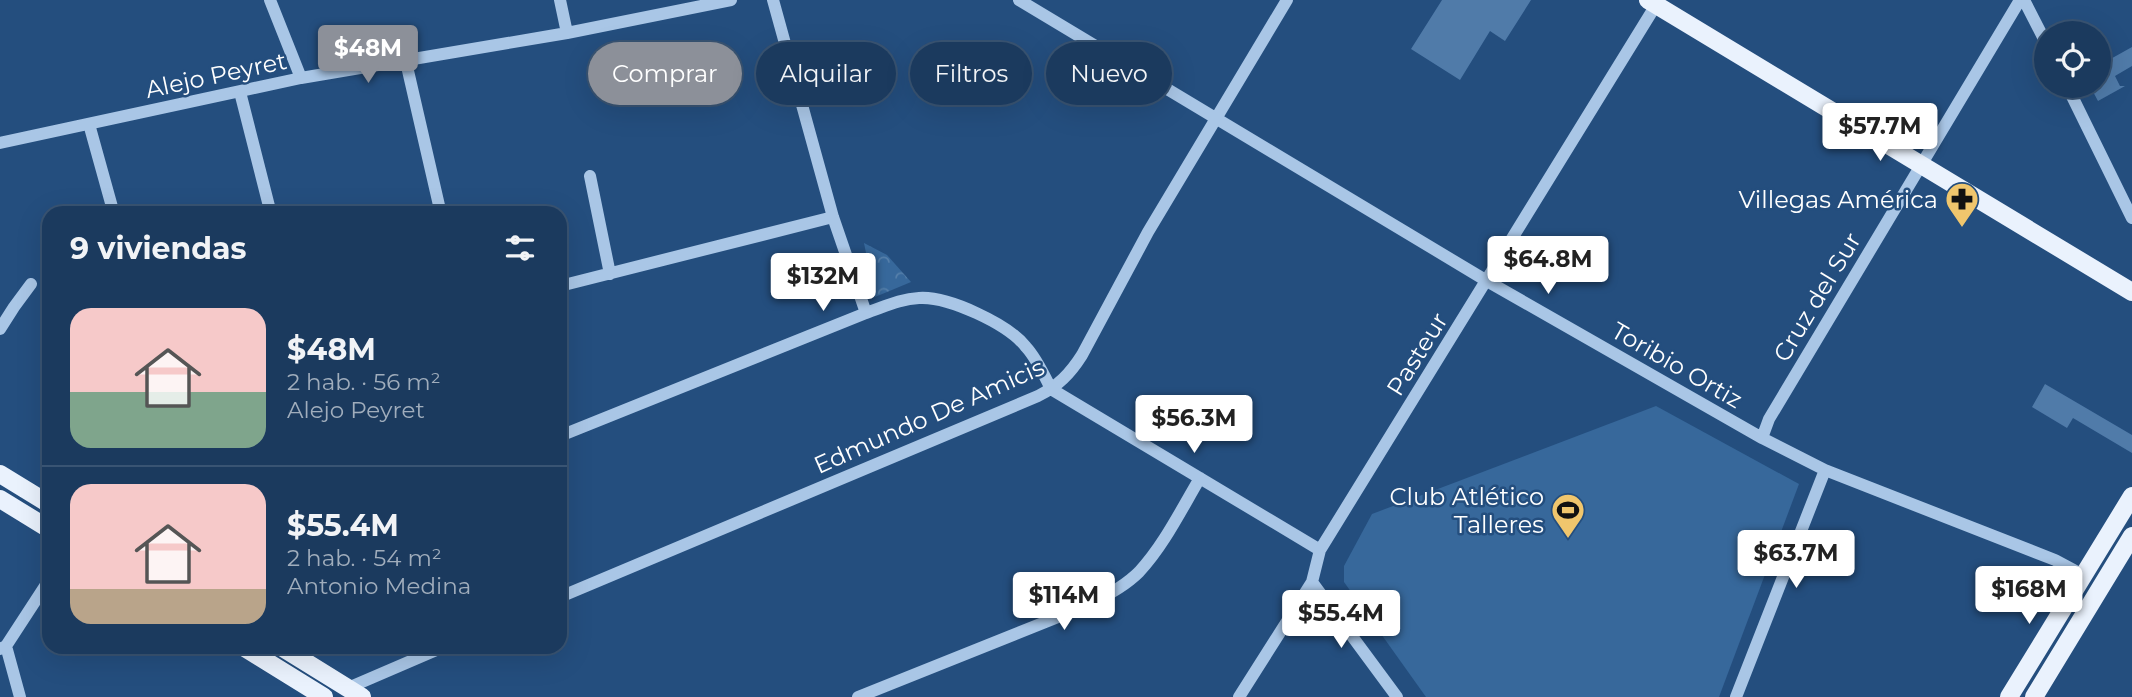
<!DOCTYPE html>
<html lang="es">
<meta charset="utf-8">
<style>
body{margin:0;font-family:Montserrat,sans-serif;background:#284567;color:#f1f3f6;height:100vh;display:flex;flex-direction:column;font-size:26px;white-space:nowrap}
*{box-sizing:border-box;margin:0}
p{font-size:23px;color:#a0adbc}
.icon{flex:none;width:38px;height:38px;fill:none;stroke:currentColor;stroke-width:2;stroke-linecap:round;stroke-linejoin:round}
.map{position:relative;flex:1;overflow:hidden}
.sheet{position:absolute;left:42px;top:206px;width:525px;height:448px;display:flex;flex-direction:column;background:#1b3a5e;border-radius:21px;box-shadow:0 7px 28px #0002,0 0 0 2px #395473}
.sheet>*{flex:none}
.guide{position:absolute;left:588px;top:42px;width:665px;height:63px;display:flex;gap:14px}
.tools{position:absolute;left:2034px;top:21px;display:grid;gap:14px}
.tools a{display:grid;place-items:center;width:77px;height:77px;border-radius:50%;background:#1b3a5e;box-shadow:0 7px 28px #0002,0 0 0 2px #395473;font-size:35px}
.price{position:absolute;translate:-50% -60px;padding:0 16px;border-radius:7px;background:#fff;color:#222;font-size:23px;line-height:46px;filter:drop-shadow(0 2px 4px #0008)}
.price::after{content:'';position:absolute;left:50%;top:42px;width:21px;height:16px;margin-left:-10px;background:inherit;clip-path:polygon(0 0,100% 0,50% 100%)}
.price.selected{background:#8c9099;color:#fff}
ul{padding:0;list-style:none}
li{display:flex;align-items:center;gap:21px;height:175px;padding:0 28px}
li+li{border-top:2px solid #395473}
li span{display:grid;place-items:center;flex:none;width:196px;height:140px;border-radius:21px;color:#555}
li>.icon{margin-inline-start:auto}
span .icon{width:84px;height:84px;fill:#fffc;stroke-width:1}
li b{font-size:30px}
h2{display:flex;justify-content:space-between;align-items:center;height:84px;padding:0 28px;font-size:30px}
.chip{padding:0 24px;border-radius:32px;background:#1b3a5e;box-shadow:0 7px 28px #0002,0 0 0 2px #395473;font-size:24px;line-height:63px}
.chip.selected{background:#8c9099;color:#fff}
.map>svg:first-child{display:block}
</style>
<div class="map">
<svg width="2132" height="697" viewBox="0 0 2132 697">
<defs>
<pattern id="forest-crowns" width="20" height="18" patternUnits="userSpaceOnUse" patternTransform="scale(1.75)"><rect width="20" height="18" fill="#37689b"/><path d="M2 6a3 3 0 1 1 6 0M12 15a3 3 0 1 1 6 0" fill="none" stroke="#557faa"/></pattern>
</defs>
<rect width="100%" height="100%" fill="#244e7e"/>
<!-- forest -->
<path fill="url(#forest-crowns)" d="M864 243 887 255 911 282 875 297Z"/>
<!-- pitch -->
<path fill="#37689b" d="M1656 406 1799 484 1719 697H1426L1344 582V566L1372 514Z"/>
<!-- building -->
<path fill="#507ba9" d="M1442 0H1531L1505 41 1490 31 1460 80 1411 49Z
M2132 47V66L2115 76 2120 86H2125L2098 101 2090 86H2098V66Z
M2045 384 2132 435V453L2073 418 2067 428 2032 407Z"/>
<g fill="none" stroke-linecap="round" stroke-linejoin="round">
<!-- minor -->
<path stroke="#a9c6e6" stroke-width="12" d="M270 0 301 78
M560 0 567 33
M773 0 833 217 866 313
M1019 0 1487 281 1762 438 1825 470 2055 560 2083 575
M2024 0 2046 43
M406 62 441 214
M2067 86 2132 218
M240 92 271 214
M89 124 114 214
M0 143 301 78 567 33 731 0
M590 176 610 274
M560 286 833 217
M0 329 14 307 31 284
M1051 389 1320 550
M560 436 866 313C884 307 900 299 919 298 948 296 1008 324 1026 347 1037 359 1044 375 1051 389
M1762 438 1769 419 2020 0
M1312 582 1397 697
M560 597 1038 396C1058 386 1070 374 1082 355L1148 232 1287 0
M6 646 20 697
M0 649 6 646 49 580
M348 688 441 648
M858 697 1093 603C1109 594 1126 585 1139 572 1164 545 1181 510 1200 478
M1239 697 1312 582 1320 550 1659 0
M1736 697 1825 470"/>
<!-- major -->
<path stroke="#eaf2fd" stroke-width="18" d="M1648 0 2132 292
M0 474 49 504
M0 499 49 529
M245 648 324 697
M283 648 362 697
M2009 697 2132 496
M2034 697 2132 536"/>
</g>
<!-- icons -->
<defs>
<symbol id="pharmacy-pin" viewBox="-11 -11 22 30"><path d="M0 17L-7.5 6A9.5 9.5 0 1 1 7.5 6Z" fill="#f0c66d" stroke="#244e7e"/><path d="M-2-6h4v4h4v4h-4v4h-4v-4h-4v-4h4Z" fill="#111"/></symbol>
<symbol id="stadium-pin" viewBox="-11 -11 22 30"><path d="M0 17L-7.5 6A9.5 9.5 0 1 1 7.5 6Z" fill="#f0c66d" stroke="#244e7e"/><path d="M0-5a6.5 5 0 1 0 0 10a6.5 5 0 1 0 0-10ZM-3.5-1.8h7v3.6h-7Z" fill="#111"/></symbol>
</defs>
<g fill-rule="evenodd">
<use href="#pharmacy-pin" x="1943" y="180" width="38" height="52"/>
<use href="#stadium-pin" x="1549" y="491" width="38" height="52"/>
</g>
<g text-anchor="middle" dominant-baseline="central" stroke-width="5" stroke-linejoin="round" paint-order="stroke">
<!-- street labels -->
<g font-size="24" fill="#fff" stroke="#244e7e">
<text transform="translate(216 75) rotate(-12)">Alejo Peyret</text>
<text transform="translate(1817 297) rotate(-59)">Cruz del Sur</text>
<text transform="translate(1417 354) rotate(-58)">Pasteur</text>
<text transform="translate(1677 365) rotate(30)">Toribio Ortiz</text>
<text transform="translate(929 416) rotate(-24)">Edmundo De Amicis</text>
</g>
<!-- poi labels -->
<g font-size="24" fill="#fff" stroke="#244e7e" text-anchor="end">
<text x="1938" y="199">Villegas América</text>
<text x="1544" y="496">Club Atlético<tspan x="1544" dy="28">Talleres</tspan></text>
</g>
</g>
</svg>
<div class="tools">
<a><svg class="icon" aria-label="locate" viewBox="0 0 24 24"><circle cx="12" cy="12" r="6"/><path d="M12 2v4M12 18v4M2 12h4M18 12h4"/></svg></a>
</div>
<b class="price selected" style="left:368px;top:85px">$48M</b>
<b class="price" style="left:1880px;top:163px">$57.7M</b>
<b class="price" style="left:1548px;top:296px">$64.8M</b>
<b class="price" style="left:823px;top:313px">$132M</b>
<b class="price" style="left:1194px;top:455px">$56.3M</b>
<b class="price" style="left:1796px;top:590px">$63.7M</b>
<b class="price" style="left:2029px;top:626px">$168M</b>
<b class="price" style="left:1064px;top:632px">$114M</b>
<b class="price" style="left:1341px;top:650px">$55.4M</b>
<div class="guide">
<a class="chip selected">Comprar</a>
<a class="chip">Alquilar</a>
<a class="chip">Filtros</a>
<a class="chip">Nuevo</a>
</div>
<section class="sheet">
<h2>9 viviendas<svg class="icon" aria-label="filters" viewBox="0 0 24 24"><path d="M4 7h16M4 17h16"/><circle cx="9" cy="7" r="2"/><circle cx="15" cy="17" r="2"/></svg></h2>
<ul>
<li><span style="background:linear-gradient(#f6c9c9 60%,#7fa58c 0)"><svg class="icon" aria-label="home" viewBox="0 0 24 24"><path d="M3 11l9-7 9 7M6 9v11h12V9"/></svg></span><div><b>$48M</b><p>2 hab. · 56 m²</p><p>Alejo Peyret</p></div></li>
<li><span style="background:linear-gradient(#f6c9c9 75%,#b9a48a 0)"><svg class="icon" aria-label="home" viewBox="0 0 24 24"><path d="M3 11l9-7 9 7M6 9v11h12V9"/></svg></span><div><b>$55.4M</b><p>2 hab. · 54 m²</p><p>Antonio Medina</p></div></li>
</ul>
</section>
</div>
